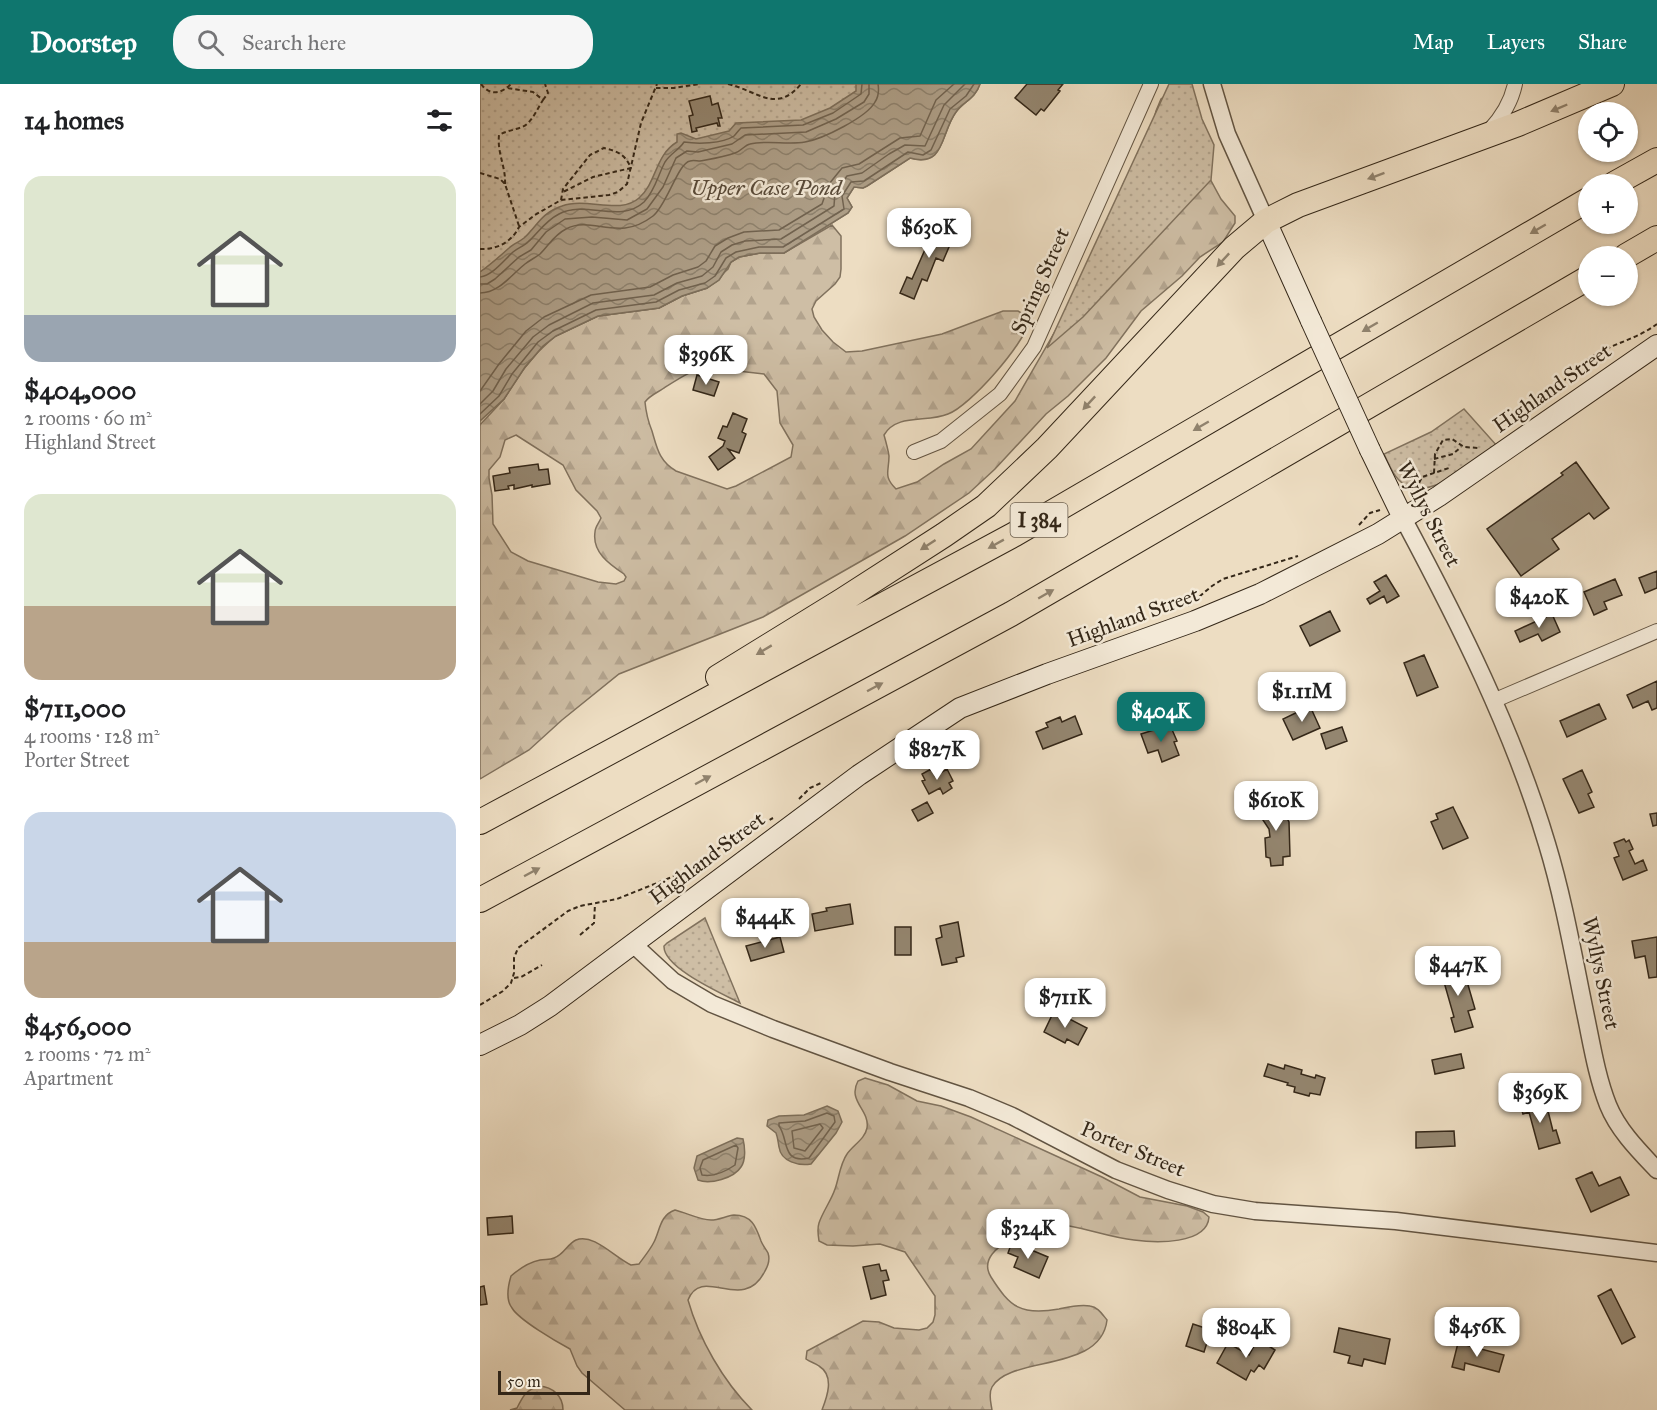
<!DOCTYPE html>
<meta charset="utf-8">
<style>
body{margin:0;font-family:"IM FELL Great Primer",serif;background:#f6f6f6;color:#202124;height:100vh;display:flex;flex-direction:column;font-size:22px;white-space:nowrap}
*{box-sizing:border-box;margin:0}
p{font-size:20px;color:#757577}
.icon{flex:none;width:33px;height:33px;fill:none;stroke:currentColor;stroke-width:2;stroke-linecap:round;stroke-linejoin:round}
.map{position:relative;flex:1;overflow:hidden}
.details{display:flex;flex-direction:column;background:#fff;width:480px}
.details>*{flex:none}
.buttons{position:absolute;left:1098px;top:18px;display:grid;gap:12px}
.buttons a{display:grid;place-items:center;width:60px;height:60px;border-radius:50%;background:#fff;box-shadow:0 2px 4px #0004;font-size:30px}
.scale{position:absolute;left:18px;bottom:15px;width:92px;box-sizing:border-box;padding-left:6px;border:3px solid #342718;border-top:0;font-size:16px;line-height:21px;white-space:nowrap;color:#342718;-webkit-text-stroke:4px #f3e9d7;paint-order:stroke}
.price{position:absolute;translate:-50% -51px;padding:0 14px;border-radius:12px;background:#fff;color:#222;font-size:20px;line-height:39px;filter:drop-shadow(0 2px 3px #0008)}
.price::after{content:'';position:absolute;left:50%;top:36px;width:18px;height:14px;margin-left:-9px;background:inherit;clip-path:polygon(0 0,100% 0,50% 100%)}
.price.current{background:#0f766e;color:#fff}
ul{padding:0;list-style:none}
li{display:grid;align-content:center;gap:12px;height:318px;padding:0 24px}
li span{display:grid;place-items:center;height:186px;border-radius:18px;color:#555}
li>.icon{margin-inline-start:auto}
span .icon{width:108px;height:108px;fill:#fffc;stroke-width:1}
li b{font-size:26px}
h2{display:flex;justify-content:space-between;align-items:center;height:72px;padding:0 24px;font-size:26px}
header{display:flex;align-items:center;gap:36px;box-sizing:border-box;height:84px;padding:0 30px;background:#0f766e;color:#fff}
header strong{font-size:28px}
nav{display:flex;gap:33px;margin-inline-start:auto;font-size:21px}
.search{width:420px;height:54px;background:#f6f6f6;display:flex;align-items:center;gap:15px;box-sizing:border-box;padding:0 21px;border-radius:24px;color:#757577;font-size:22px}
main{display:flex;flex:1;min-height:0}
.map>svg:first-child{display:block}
</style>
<header>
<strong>Doorstep</strong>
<div class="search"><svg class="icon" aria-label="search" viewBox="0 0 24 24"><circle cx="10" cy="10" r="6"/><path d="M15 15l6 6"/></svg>Search here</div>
<nav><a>Map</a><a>Layers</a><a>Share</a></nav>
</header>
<main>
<section class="details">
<h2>14 homes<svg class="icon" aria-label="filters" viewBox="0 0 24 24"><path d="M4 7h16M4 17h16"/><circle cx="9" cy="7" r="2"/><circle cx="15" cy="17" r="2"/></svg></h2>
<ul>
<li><span style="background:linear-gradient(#dfe7d0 75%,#9aa5b1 0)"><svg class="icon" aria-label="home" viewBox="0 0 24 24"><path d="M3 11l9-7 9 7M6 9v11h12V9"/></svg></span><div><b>$404,000</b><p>2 rooms · 60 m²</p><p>Highland Street</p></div></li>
<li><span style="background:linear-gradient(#dfe7d0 60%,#b9a48a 0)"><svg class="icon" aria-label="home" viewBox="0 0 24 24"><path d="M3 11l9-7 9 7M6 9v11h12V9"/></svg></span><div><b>$711,000</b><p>4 rooms · 128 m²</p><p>Porter Street</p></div></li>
<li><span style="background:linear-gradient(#c9d6e8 70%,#b9a48a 0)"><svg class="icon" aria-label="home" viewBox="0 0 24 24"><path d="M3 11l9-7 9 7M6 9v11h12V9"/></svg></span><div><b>$456,000</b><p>2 rooms · 72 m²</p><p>Apartment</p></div></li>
</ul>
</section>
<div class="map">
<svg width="1177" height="1326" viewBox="0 0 1177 1326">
<defs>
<pattern id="forest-firs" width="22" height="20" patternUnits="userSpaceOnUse" patternTransform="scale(1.5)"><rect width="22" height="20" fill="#cebea5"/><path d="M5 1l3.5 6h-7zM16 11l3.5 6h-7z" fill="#b2a38d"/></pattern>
<pattern id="park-dots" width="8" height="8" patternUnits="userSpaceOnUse" patternTransform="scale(1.5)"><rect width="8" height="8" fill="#cebea5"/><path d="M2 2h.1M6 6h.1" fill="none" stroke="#b2a38d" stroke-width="1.8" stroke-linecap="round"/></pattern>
<pattern id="water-waves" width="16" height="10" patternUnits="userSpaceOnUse" patternTransform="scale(1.5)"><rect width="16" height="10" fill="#ae9f88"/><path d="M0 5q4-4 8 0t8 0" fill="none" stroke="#8e826e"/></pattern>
</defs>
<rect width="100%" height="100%" fill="#edddc2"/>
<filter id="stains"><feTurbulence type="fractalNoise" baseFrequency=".00333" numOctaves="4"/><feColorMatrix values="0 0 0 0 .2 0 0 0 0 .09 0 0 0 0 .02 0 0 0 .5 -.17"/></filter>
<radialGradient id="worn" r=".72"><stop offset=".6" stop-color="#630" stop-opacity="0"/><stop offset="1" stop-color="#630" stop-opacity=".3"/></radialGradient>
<!-- forest -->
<path fill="url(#forest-firs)" stroke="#81725e" stroke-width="1.5" fill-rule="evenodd" d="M685 12 741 115 755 132V139L743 158 720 173 702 192 661 227 626 274 588 312 566 330 515 385 489 409 425 452 283 533 139 590 82 636 49 666 0 695V337L24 315 45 283 63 262 76 252 118 232 179 224 202 212 227 204 248 185 251 178 259 173 280 169H304L352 141 361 152V185L360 193 355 200 336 217 332 225 334 233 342 246 353 258 366 268 382 267 462 250 523 227H538L545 231 549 238C544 260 490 322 468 330 447 339 417 329 404 351 406 358 408 365 409 372 409 388 403 392 416 405L437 398 464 380 491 365 535 317 585 230 633 126 644 98 670 53 676 27 681 15ZM237 281 258 287 284 290 297 307 300 339 313 361 311 373 256 402 247 405 196 387C179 377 177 364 172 347 168 337 166 329 165 318 170 311 177 309 184 304 201 293 216 283 237 281ZM36 351 83 381 96 406 117 427 121 434C119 439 115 443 115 448 112 468 129 480 144 490L146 493 144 497 136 500 118 498 48 477 31 468 13 440 12 411 9 394V386L20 373 25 356Z
M385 994 408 1001 437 1017 461 1022 491 1033 622 1093 660 1113 707 1122 723 1128 729 1133C727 1161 675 1159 654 1156 624 1153 595 1139 564 1140 555 1140 547 1143 539 1149 525 1159 498 1172 511 1193 530 1223 541 1232 579 1225 588 1223 600 1220 610 1222 618 1223 622 1230 627 1236 621 1289 530 1271 512 1303 508 1310 511 1319 512 1326H342C347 1313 355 1292 339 1282 335 1279 330 1278 326 1275L327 1267 383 1237 399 1238 414 1244 439 1246 447 1244 453 1238 455 1231V1212L425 1168 400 1160 373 1162 347 1161 339 1157C338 1151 337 1145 339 1139 343 1127 351 1117 355 1105 359 1094 360 1080 367 1070 373 1061 385 1055 387 1044 390 1026 367 1017 378 997Z
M195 1126C207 1129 220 1136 231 1136 239 1136 246 1132 254 1131 272 1131 276 1143 281 1157 283 1162 286 1165 288 1169 290 1175 288 1182 285 1187 263 1231 222 1180 208 1216 219 1255 243 1297 272 1326H145L102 1289 97 1282 90 1265C77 1258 39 1236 32 1224 25 1215 28 1202 31 1192 39 1185 50 1178 60 1176 65 1175 70 1176 74 1174 84 1171 87 1160 96 1156 114 1149 135 1174 151 1181L159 1180C164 1173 170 1166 174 1158 180 1146 180 1131 195 1126Z
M59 1302C73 1303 83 1312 83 1326H30L37 1324C43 1312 46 1306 59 1302Z"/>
<!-- park -->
<path fill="url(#park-dots)" stroke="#81725e" stroke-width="1.5" d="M0 0H500C495 15 484 17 476 28 461 48 465 84 430 74L387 102 383 104 374 103 367 114 372 123 368 129 304 169H280L259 173 251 178 239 196 227 204 202 212 179 224 118 232 75 252 58 268 37 293 24 315 0 341Z
M689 0H712L722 35 734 61 731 96 603 233 567 264Z
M984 325 1018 363C996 377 952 416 925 401 914 394 909 381 904 370L951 348Z
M225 834 260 919C243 910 183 884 184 862L187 859Z"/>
<!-- water -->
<path fill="url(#water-waves)" stroke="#7d6f5b" stroke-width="1.5" d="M376 0H500C495 15 484 17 476 28 460 49 466 84 430 74L387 102 383 104 374 103 367 114 372 123 368 129 304 169H280L259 173 251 178 239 196 227 204 202 212 179 224 118 232 76 252 63 262 45 283 24 315 0 337V188C10 181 19 173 29 164 33 160 39 158 44 154 58 141 61 129 82 122 107 113 140 131 159 114 177 98 175 71 197 58V50L201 49 216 55 249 47 256 39 321 36 350 24 376 7Z
M347 1022 358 1027 362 1038 356 1049 331 1080C319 1082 301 1078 299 1063 298 1058 298 1054 296 1049L287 1042 288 1036 299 1032 324 1031Z
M257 1054 263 1055C265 1063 266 1076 261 1083 254 1094 230 1101 218 1096L214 1084 217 1072Z"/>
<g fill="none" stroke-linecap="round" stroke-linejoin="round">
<!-- shore -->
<path stroke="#716350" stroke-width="1.5" d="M0 193C13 191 24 176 33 168 38 164 44 162 48 158 59 148 65 137 79 130 106 116 140 140 164 118 175 107 178 91 185 78 191 69 199 66 204 58 217 60 242 60 254 52 256 50 258 47 261 44L323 41 353 29 381 10 382 0
M0 200H7L15 195 39 173 51 166 66 148 85 135 112 133 147 136 167 125 183 103 196 74 207 67 218 68 252 60 265 51 326 48 356 35 384 18 389 10V0
M0 209C19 209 31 191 45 180 50 176 55 174 60 170 69 161 74 151 86 145 113 131 138 159 173 132 187 121 198 79 210 77 213 76 217 77 220 77 231 75 244 73 255 69 261 67 265 61 270 60 287 56 308 61 325 58 343 55 387 33 395 18 399 12 399 6 398 0
M0 307 19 280 46 247 64 233 111 211 170 203 193 191 218 183 226 177 235 162 248 154 264 148 299 146 342 120 349 100 362 84 379 80 420 54 440 52 456 16 474 0
M0 320 13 307 26 285 53 253 69 241 113 219 174 211 197 199 222 192 233 183 241 168 252 161 265 157 301 155 354 122 355 108 367 92 382 89 409 70 425 61 445 62 464 21 485 0
M0 330 19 312 32 290 58 258 73 247 116 226 176 218 199 206 225 199 235 192 246 174 256 168 279 163H303L364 125 362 112 371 98 384 97 428 68 443 71 451 66 470 25 486 12 494 0
M347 1029 354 1032 355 1038 329 1074C301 1080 309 1055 299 1042V1039L325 1037Z
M340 1040 343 1044 325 1067 314 1064 312 1047Z
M256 1061 258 1064 255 1081C245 1088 234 1093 222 1091L220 1084 223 1076Z"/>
</g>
<!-- building -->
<path fill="#948670" stroke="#342718" stroke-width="1.5" d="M547 0H583L578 6 580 7 564 27 561 25 556 31 535 14Z
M230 12 232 21 238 19 242 34H238L240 42H238L237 39 216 44 217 47 212 48 209 32 213 31 209 17Z
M458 141 475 149 463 177 456 174 447 197 442 195 434 215 420 209 427 193 432 195 447 161 439 157 442 150 452 154Z
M217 291 239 298 234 312 213 306Z
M253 329 267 335 262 348 266 350 259 369 248 365 255 374 238 386 229 373 243 362 245 357 238 354 243 342 247 343Z
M1096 378 1129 424 1114 435 1109 429 1072 455 1079 465 1041 492 1007 445 1083 391 1081 389Z
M58 380 59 386 68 385 70 400 52 403V401L34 405V401L28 402 29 405 15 407 13 392 30 389 29 384Z
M1177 487V504L1165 509 1159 494Z
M906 491 919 512 907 519 904 512 890 520 887 515 900 507 894 498Z
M1135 495 1142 511 1124 518 1127 525 1114 531 1104 508Z
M850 527 860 547 830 562 820 542Z
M1072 530 1080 548 1062 557 1058 550 1040 558 1035 547Z
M944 571 958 603 937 612 924 579Z
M1177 597V624L1172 626 1168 617 1153 624 1147 611Z
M1119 620 1126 635 1087 653 1080 637Z
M830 622 840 644 813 656 803 635Z
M595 632 602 650 563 665 556 648 568 643 566 639 580 633 582 638Z
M690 641 697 657 694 658 699 671 682 678 678 666 668 669 661 650Z
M862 643 867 657 846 665 841 650Z
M451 685 455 692 467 685 473 697 469 699 472 704 463 710 460 704 449 710 442 697 445 696 442 690Z
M1102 686 1112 708 1108 710 1114 723 1099 729 1083 695Z
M795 713 809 738 810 772 803 773V781L791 782 790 774 786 773 785 754 790 753 789 745 775 724Z
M447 718 453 729 438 737 432 726Z
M973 723 988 754 963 765 951 738 958 735 956 730Z
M1177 729V741L1173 742 1170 730Z
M1144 755 1146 758 1149 756 1153 765 1149 767 1155 780 1163 776 1167 786 1143 796 1134 774 1139 772 1134 759Z
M370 820 373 840 335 847 332 830 347 827 346 824Z
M478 838 484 872 476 874 477 878 462 881 456 855 462 853 460 842Z
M415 843H431V871H415Z
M300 853 304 868 271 877 266 862Z
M1177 853V893L1169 894 1165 872 1155 874 1152 857Z
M977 879 982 895 986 894 995 925 988 927 993 943 975 948 971 934 974 933 960 884Z
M574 927 607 944 598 961 587 955 585 959 564 948Z
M981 970 984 984 955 990 952 976Z
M788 980 804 985 805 981 822 986 821 990 835 994 836 991 845 994 840 1011 830 1009 829 1012 814 1008 815 1003 807 1001 808 999 784 992Z
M1056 1013 1061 1029 1068 1027 1073 1047 1076 1046 1080 1059 1059 1065 1049 1028 1043 1030 1039 1017Z
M974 1047 975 1062 936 1064V1048Z
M1112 1088 1119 1102 1140 1093 1149 1111 1111 1128 1096 1095Z
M32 1132 33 1149 8 1151 7 1134Z
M532 1158 568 1173 559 1194 534 1183 538 1173 528 1169Z
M399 1180 401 1187 406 1186 409 1196 403 1197 406 1211 391 1215 383 1183Z
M4 1202 7 1220 0 1221V1203Z
M1131 1205 1155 1253 1142 1260 1118 1212Z
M713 1240 731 1246 724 1268 706 1262Z
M859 1244 910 1255 905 1280 884 1275 882 1282 868 1279 870 1272 854 1268Z
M778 1255 795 1266 784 1285 779 1281 774 1288 771 1286 766 1296 737 1279 748 1259 769 1271Z
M978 1259 1024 1271 1019 1288 985 1279 984 1286 972 1283Z"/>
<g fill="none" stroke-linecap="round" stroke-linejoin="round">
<defs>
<path id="minor" d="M1009 47C1022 33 1031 19 1035 0
M434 368 461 357 520 310 554 263 671 0
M1013 617 1177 547"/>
<path id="tertiary" d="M732 0 747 50 786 137
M924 436C979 539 1033 646 1067 760 1084 816 1094 875 1106 933 1112 962 1117 993 1128 1021 1138 1046 1159 1067 1177 1086
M154 861 193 897 232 920 293 945 410 988 489 1014 532 1032 636 1086 688 1106 733 1120 775 1127 916 1137 1177 1169"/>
<path id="secondary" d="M786 137 831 237
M890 366 924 436
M0 961 40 941 70 922 379 691 480 624 567 590 715 537 780 510 898 450 959 412 1177 261"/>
<path id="motorway" d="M1134 100 1177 76
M1146 172 1177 154
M238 593 363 516 464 451 506 422 567 364 754 164 786 137 818 121 1038 40 1132 0
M0 738 535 450 1108 116
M0 816 531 530 1108 194"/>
</defs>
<!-- minor casing -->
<use href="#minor" stroke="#625442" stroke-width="16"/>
<!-- tertiary casing -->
<use href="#tertiary" stroke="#625442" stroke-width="19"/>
<!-- secondary casing -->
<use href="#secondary" stroke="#342718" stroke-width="22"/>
<!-- motorway casing -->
<use href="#motorway" stroke="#342718" stroke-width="26"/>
<!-- path -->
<path stroke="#342718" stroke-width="2" stroke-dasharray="4.5 3" stroke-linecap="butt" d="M1 0C10 12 21 10 31 0
M248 0C278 7 296 30 321 0
M176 4H194L219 0
M63 16 68 9 65 0
M0 89 20 95 25 100 39 142
M25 100C26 83 17 69 19 51 26 47 34 46 42 43 52 39 57 25 63 16L53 8 27 4
M81 116 83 105 110 71 124 64C137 67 145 70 151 84L113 93 83 108
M0 165C16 166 32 158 39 143L55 131 81 116 129 111 138 108 147 100 161 39 177 0
M1058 323C1077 306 1092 285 1113 272 1134 259 1157 255 1177 240
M954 375 973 370 981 363
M954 389 955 370 963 356 972 355 984 363 999 364
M929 409 936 405 942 393 969 384
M879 441 890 429 900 426
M708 522 732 502 743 495 818 472
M319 715 330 704 341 699
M100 851 114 839 115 820
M34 894 41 893 62 881
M0 921 23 907 31 899 34 889V874L38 864 88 827 100 822 137 815 202 789 251 756 293 734"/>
<!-- minor -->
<use href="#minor" stroke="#f3e9d7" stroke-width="14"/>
<!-- tertiary -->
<use href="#tertiary" stroke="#f3e9d7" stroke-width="16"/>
<!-- secondary -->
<use href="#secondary" stroke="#f3e9d7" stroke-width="20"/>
<!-- motorway -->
<use href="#motorway" stroke="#edddc2" stroke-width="24"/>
<defs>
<path id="secondary-bridge" d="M831 237 890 366"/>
</defs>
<!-- secondary-bridge casing -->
<use href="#secondary-bridge" stroke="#342718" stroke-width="22" stroke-linecap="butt"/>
<!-- secondary-bridge -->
<use href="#secondary-bridge" stroke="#f3e9d7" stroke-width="20"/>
</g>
<!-- one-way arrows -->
<defs><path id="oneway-solid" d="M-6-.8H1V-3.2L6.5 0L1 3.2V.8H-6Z" transform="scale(1.5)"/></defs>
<g fill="#90826d">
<use href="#oneway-solid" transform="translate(1079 24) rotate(157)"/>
<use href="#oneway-solid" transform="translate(896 92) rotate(160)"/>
<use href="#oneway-solid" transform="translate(1058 145) rotate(150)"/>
<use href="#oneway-solid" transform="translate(743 176) rotate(133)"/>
<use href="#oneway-solid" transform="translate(890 243) rotate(150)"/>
<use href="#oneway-solid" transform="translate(609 319) rotate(133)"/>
<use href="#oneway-solid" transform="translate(721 342) rotate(150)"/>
<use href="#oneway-solid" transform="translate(516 460) rotate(151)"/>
<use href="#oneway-solid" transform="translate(448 461) rotate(147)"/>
<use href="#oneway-solid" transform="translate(566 510) rotate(-30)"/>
<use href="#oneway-solid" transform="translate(284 566) rotate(149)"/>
<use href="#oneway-solid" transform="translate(395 603) rotate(-28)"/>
<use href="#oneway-solid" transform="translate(223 696) rotate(-28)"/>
<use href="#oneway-solid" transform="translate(52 788) rotate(-28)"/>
</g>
<g text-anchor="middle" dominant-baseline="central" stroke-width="5" stroke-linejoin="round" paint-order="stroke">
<!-- shield labels -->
<rect fill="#f3e9d7" stroke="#6d6151" stroke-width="1.5" x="530.5" y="419" width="57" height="34" rx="4.5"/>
<g font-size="20" font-weight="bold" fill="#342718">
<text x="559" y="436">I 384</text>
</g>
<!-- street labels -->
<g font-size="21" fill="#342718" stroke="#f3e9d7">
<text transform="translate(560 197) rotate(-66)">Spring Street</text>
<text transform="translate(1072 304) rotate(-35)">Highland Street</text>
<text transform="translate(949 430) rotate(63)">Wyllys Street</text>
<text transform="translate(653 533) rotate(-20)">Highland Street</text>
<text transform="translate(227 774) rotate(-37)">Highland Street</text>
<text transform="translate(1121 889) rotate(78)">Wyllys Street</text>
<text transform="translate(653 1065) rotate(23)">Porter Street</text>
</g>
<!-- water labels -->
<g font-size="22" font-style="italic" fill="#594b3a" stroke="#f3e9d7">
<text x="286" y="103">Upper Case Pond</text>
</g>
</g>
<rect width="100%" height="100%" filter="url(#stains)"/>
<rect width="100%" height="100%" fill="url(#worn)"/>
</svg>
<div class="buttons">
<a><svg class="icon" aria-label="locate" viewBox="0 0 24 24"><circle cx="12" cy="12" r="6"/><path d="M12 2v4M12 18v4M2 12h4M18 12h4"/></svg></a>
<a>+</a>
<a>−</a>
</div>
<div class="scale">50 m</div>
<b class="price" style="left:449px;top:175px">$630K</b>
<b class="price" style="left:226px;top:302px">$396K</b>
<b class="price" style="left:1059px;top:545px">$420K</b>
<b class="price" style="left:822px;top:639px">$1.11M</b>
<b class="price current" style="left:681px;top:659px">$404K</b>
<b class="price" style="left:457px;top:697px">$827K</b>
<b class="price" style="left:796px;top:748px">$610K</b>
<b class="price" style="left:285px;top:865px">$444K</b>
<b class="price" style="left:978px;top:913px">$447K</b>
<b class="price" style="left:585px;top:945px">$711K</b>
<b class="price" style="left:1060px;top:1040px">$369K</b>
<b class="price" style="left:548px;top:1176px">$324K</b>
<b class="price" style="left:997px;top:1274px">$456K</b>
<b class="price" style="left:766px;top:1275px">$804K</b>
</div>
</main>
